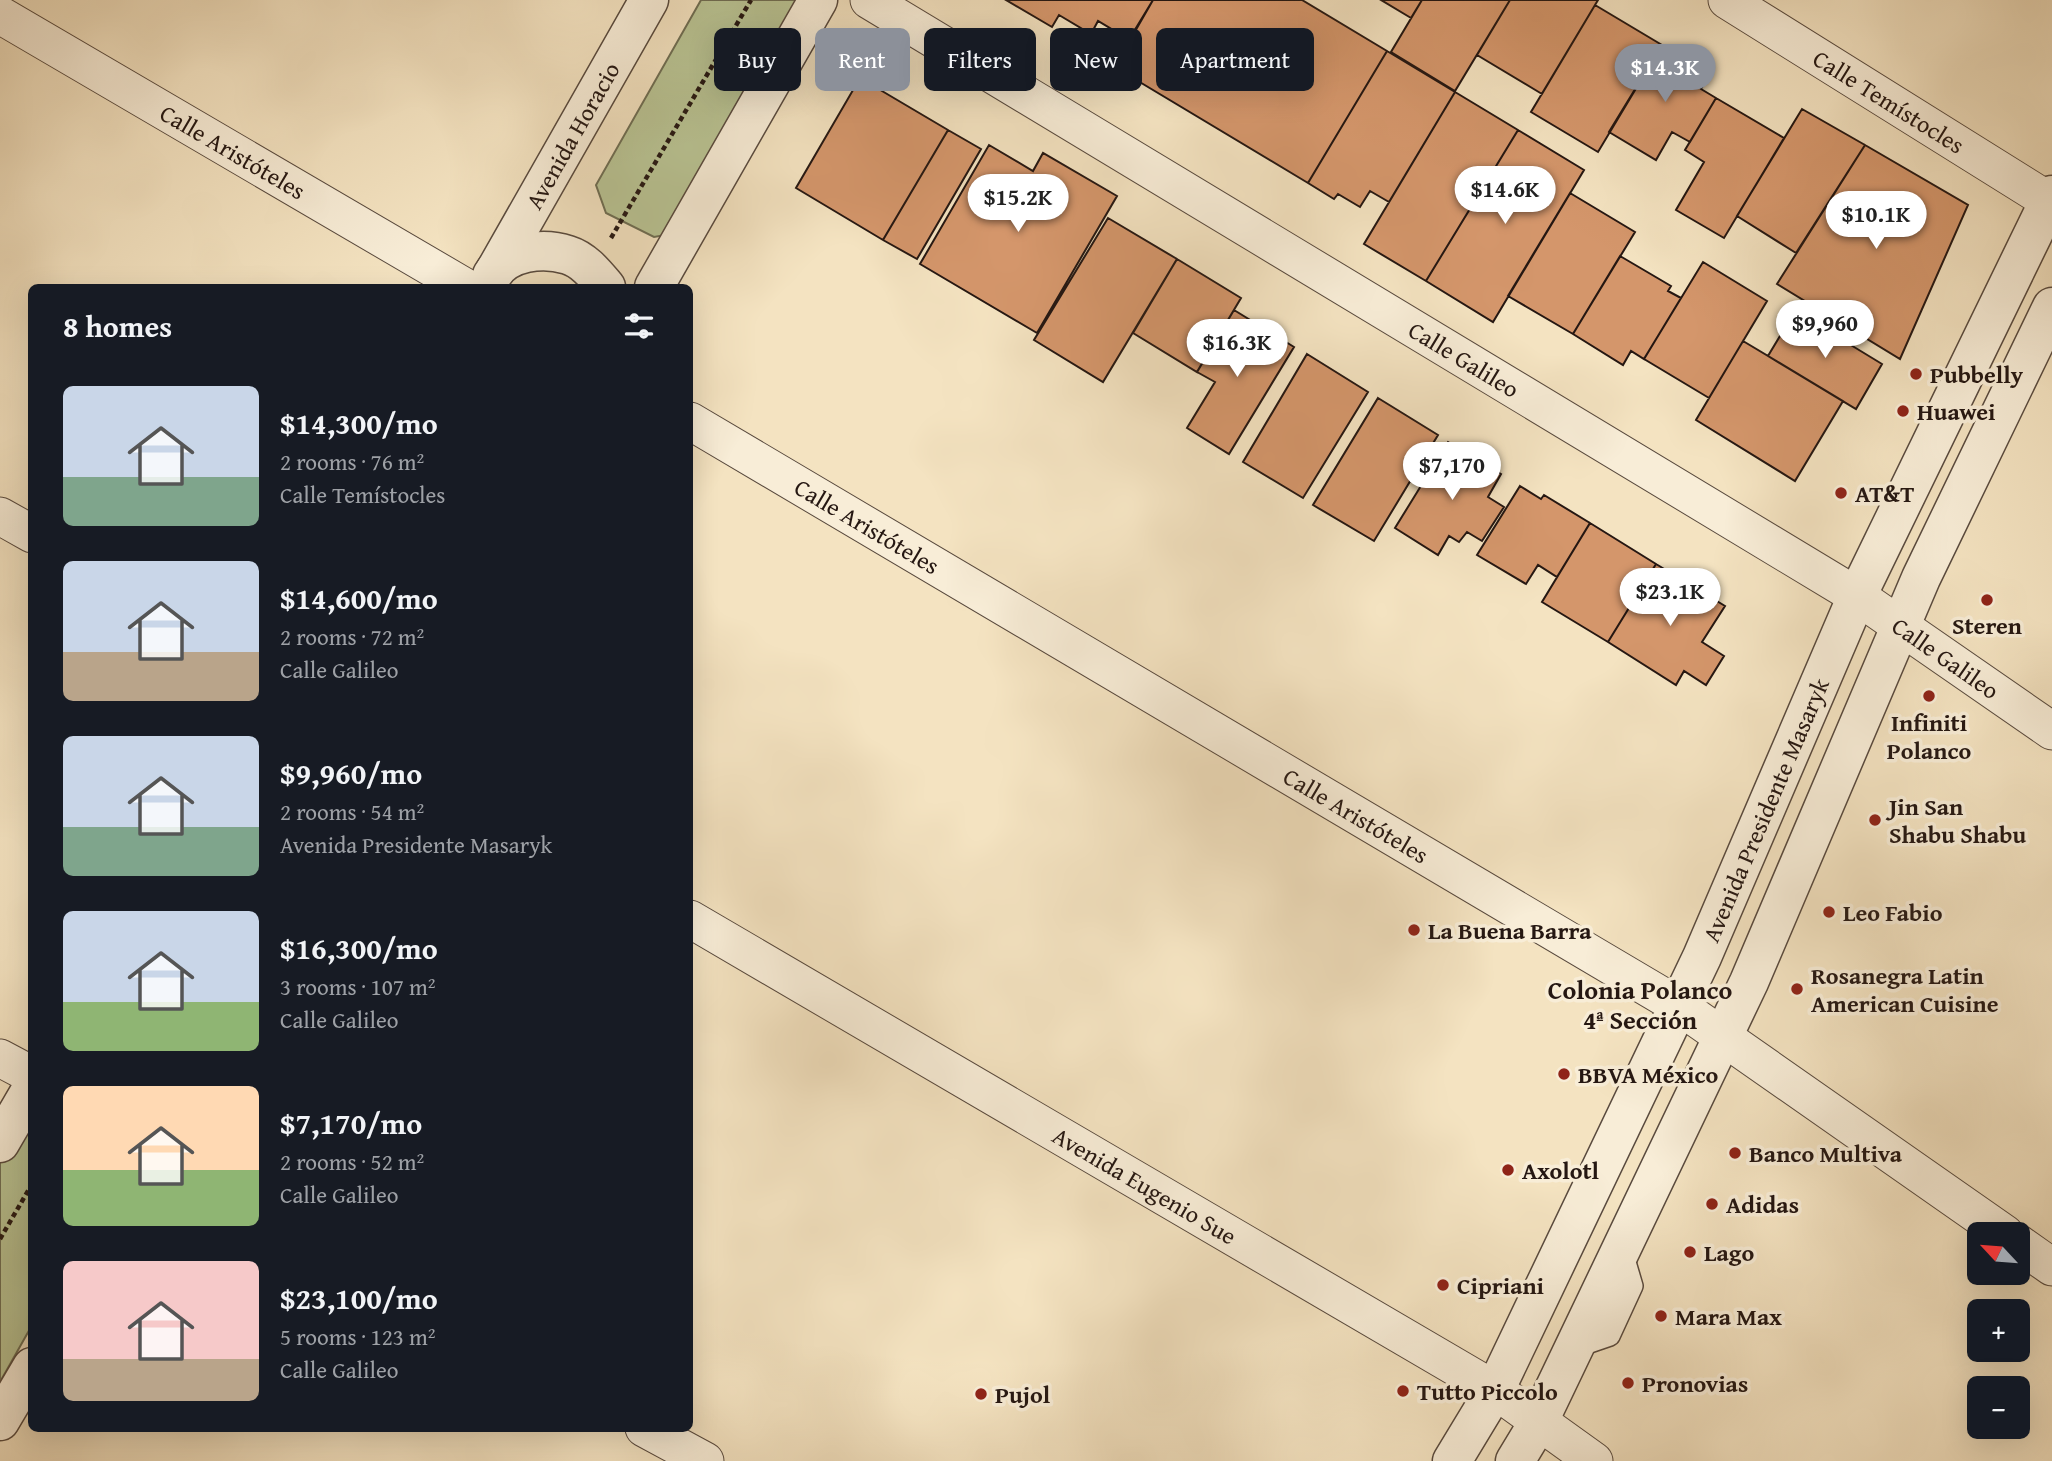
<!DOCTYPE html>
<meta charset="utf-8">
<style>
body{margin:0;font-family:"Gentium Book Plus",serif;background:#20242c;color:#f1f3f6;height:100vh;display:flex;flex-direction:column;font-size:26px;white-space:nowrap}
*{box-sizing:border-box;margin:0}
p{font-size:23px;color:#9ea1a6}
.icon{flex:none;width:38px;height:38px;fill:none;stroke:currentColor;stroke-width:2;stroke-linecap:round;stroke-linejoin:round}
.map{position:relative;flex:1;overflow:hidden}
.side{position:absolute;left:28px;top:284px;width:665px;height:1148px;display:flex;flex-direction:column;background:#171b24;border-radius:10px;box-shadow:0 7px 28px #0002}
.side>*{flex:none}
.banner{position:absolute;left:714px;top:28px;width:665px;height:63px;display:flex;gap:14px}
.needle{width:46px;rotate:296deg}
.fabs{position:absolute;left:1967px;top:1222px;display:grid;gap:14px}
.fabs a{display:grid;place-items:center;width:63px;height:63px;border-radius:10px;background:#171b24;box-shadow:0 7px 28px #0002;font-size:35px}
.price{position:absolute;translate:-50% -60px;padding:0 16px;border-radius:24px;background:#fff;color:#222;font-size:23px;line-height:46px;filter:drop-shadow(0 2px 4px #0008)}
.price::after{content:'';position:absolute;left:50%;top:42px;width:21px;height:16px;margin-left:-10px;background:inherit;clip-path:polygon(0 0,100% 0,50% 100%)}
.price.selected{background:#8c9099;color:#fff}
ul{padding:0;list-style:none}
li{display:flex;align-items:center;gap:21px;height:175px;padding:0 35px}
li span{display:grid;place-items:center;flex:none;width:196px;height:140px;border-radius:10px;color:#555}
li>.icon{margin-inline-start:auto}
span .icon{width:84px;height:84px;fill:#fffc;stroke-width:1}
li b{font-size:30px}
h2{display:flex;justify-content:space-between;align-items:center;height:84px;padding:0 35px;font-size:30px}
.pill{padding:0 24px;border-radius:10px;background:#171b24;box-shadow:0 7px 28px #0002;font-size:24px;line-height:63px}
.pill.selected{background:#8c9099;color:#fff}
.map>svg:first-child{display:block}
</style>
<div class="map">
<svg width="2052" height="1461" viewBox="0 0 2052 1461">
<rect width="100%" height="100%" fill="#f4e3c1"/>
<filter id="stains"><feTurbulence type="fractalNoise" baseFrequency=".00286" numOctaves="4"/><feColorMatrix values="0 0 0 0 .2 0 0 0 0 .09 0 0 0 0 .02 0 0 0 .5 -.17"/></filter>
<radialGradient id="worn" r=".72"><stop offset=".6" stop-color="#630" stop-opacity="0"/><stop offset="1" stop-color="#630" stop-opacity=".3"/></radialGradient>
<!-- green -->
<path fill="#b9c494" stroke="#6f6e53" stroke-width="2" d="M701 0H812L682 232 654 237 606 213 596 185Z
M31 1103V1327L0 1382V1159Z"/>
<!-- building -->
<path fill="#d4966b" stroke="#251712" stroke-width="2" d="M1006 0H1153L1130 40 1098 21 1091 34 1059 15 1052 27Z
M1153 0H1302L1387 51 1308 183 1113 66Z
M1381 0H1422L1411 18Z
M1422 0H1510L1455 91 1391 52Z
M1510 0H1598L1542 94 1477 55Z
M1595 5 1662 45 1598 152 1531 112Z
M1662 45 1710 73 1701 89 1716 98 1690 142 1672 132 1656 160 1609 132Z
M1387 51 1455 92 1389 202 1370 191 1360 207 1338 194 1334 199 1308 183Z
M860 78 948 130 883 240 796 188Z
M1455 92 1518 130 1426 281 1364 244Z
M1716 98 1784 138 1724 238 1676 210 1704 162 1685 150Z
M1802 109 1865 145 1796 253 1737 216Z
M948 130 981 149 917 259 883 240Z
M1518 130 1584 170 1493 322 1426 281Z
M989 145 1033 171 1043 153 1117 196 1037 333 920 264Z
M1865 145 1968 205 1900 359 1777 284Z
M1570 193 1635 232 1573 334 1508 296Z
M1108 218 1177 259 1103 382 1034 340Z
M1620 256 1671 286 1668 291 1681 298 1644 359 1631 351 1623 365 1573 334Z
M1177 259 1241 298 1197 372 1133 333Z
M1703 262 1767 301 1709 398 1644 359Z
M1234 310 1294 347 1229 454 1187 428 1215 382 1197 372Z
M1795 311 1882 364 1856 409 1768 356Z
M1743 341 1843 401 1795 481 1696 420Z
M1307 354 1368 392 1303 498 1243 462Z
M1378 398 1438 435 1374 541 1313 505Z
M1448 442 1501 474 1488 497 1504 507 1482 541 1467 532 1459 542 1449 536 1438 555 1395 528Z
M1520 486 1541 499 1544 495 1590 523 1557 577 1538 565 1526 584 1477 555Z
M1590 523 1656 564 1608 642 1542 602Z
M1656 564 1725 606 1702 642 1724 656 1706 685 1684 671 1676 685 1608 642Z"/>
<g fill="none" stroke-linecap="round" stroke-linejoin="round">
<defs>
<path id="service" d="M1575 1348 1610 1336 1633 1286 1623 1252"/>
<g id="minor">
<path id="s1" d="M869 0 1857 596 2052 731"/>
<path id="s2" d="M1727 0 2049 201"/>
<path id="s3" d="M0 15 465 287"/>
<path id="s4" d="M690 421 1679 1006 2005 1234"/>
<path d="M0 516 32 534"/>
<path id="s5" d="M690 919 1495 1390 1594 1461"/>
<path d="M0 1058 32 1075"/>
<path d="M2018 1243 2052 1267"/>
<path d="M644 1428 705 1461"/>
</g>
<g id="tertiary">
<path id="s6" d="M495 271 649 0"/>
<path d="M492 275C507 251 543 247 568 255 584 260 595 274 606 287"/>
<path d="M654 287 818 0"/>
<path d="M0 1143 32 1088"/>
<path d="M0 1421 32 1367"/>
<path id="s7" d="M1452 1461 1495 1390 1702 957 1857 596 2052 195"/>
<path d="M1515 1461 1538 1423 1749 982 1921 578 2052 307"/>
</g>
</defs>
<!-- service casing -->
<use href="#service" stroke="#594a3e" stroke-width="22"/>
<!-- minor casing -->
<use href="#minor" stroke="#594a3e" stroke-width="39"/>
<!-- tertiary casing -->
<use href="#tertiary" stroke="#594a3e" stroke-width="41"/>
<!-- path -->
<path stroke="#251712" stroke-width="4.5" stroke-dasharray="5 3.5" stroke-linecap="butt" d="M611 238 751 0
M0 1239 32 1184"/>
<!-- service -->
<use href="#service" stroke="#f8edd7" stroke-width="19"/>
<!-- minor -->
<use href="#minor" stroke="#f8edd7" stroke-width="37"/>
<!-- tertiary -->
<use href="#tertiary" stroke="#f8edd7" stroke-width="38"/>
</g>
<!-- markers -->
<g fill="#8f2418" stroke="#f8edd7" stroke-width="2.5">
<circle cx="1916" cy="374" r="7"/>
<circle cx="1903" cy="411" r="7"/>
<circle cx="1841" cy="493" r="7"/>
<circle cx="1987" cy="600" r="7"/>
<circle cx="1929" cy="696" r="7"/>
<circle cx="1875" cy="820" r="7"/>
<circle cx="1829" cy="912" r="7"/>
<circle cx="1414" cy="930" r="7"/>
<circle cx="1797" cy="989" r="7"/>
<circle cx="1564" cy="1074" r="7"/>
<circle cx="1735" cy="1153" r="7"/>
<circle cx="1508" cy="1170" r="7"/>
<circle cx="1712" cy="1204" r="7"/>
<circle cx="1690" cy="1252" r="7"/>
<circle cx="1443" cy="1285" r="7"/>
<circle cx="1661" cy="1316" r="7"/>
<circle cx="1628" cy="1383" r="7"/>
<circle cx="1403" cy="1391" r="7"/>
<circle cx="981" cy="1394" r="7"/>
</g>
<g text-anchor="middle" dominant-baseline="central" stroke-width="7" stroke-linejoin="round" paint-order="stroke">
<!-- street labels -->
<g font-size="24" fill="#251712" stroke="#f8edd7">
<text stroke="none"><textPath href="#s2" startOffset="191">Calle Temístocles</textPath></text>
<text stroke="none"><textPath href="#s6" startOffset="156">Avenida Horacio</textPath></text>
<text stroke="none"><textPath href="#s3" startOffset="270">Calle Aristóteles</textPath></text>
<text stroke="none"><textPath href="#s1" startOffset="695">Calle Galileo</textPath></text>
<text stroke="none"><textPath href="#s4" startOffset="206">Calle Aristóteles</textPath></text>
<text stroke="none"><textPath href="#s1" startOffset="1262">Calle Galileo</textPath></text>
<text stroke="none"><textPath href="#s7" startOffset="723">Avenida Presidente Masaryk</textPath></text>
<text stroke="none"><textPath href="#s4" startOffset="774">Calle Aristóteles</textPath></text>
<text stroke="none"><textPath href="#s5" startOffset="527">Avenida Eugenio Sue</textPath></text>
</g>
<!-- poi labels -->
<g font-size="24" font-weight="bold" fill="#251712" stroke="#f8edd7" text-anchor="start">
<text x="1930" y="374">Pubbelly</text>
<text x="1917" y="411">Huawei</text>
<text x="1855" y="493">AT&amp;T</text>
<text x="1987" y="625" text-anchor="middle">Steren</text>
<text x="1929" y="722" text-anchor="middle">Infiniti<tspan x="1929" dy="28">Polanco</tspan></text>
<text x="1889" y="806">Jin San<tspan x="1889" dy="28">Shabu Shabu</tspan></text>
<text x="1843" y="912">Leo Fabio</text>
<text x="1428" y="930">La Buena Barra</text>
<text x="1811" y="975">Rosanegra Latin<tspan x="1811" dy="28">American Cuisine</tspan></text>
<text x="1578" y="1074">BBVA México</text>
<text x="1749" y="1153">Banco Multiva</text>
<text x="1522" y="1170">Axolotl</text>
<text x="1726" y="1204">Adidas</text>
<text x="1704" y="1252">Lago</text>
<text x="1457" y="1285">Cipriani</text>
<text x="1675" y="1316">Mara Max</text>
<text x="1642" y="1383">Pronovias</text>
<text x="1417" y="1391">Tutto Piccolo</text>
<text x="995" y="1394">Pujol</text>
</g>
<!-- neighbourhood labels -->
<g font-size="26" font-weight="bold" fill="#251712" stroke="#f8edd7">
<text x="1640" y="989">Colonia Polanco<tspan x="1640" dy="30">4ª Sección</tspan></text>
</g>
</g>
<rect width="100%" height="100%" filter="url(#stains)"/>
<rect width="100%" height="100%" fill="url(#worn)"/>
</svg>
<div class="fabs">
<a><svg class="needle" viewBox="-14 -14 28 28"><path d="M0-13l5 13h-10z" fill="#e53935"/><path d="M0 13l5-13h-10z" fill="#9ea1a6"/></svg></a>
<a>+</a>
<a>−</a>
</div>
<b class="price selected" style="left:1665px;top:104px">$14.3K</b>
<b class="price" style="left:1505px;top:226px">$14.6K</b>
<b class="price" style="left:1018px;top:234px">$15.2K</b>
<b class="price" style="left:1876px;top:251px">$10.1K</b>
<b class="price" style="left:1825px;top:360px">$9,960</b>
<b class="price" style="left:1237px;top:379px">$16.3K</b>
<b class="price" style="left:1452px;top:502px">$7,170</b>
<b class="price" style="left:1670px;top:628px">$23.1K</b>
<div class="banner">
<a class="pill">Buy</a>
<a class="pill selected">Rent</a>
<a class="pill">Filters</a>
<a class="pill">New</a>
<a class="pill">Apartment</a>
</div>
<section class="side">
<h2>8 homes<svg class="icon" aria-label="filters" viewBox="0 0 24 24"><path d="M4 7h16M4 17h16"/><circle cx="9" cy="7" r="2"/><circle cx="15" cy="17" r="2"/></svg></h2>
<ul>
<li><span style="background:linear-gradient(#c9d6e8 65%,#7fa58c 0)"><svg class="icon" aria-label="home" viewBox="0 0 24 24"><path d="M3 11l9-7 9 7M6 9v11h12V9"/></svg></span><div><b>$14,300/mo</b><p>2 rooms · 76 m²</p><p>Calle Temístocles</p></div></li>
<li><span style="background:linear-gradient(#c9d6e8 65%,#b9a48a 0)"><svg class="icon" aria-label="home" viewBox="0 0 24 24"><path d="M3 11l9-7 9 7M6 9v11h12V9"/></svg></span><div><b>$14,600/mo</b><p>2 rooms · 72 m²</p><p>Calle Galileo</p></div></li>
<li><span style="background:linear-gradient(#c9d6e8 65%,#7fa58c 0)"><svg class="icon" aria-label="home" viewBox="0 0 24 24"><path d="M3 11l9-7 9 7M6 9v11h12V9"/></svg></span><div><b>$9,960/mo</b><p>2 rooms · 54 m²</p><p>Avenida Presidente Masaryk</p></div></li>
<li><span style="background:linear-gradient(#c9d6e8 65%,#8fb573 0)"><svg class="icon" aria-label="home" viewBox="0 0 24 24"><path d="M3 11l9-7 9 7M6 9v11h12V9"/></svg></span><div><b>$16,300/mo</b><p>3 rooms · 107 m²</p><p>Calle Galileo</p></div></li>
<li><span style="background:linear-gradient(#ffd9b3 60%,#8fb573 0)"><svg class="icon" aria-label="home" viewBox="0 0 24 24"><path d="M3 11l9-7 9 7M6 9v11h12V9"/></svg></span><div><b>$7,170/mo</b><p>2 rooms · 52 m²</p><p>Calle Galileo</p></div></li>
<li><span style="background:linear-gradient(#f6c9c9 70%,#b9a48a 0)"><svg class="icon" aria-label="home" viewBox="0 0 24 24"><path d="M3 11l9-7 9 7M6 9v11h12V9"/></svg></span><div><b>$23,100/mo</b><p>5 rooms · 123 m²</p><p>Calle Galileo</p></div></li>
</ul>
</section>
</div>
